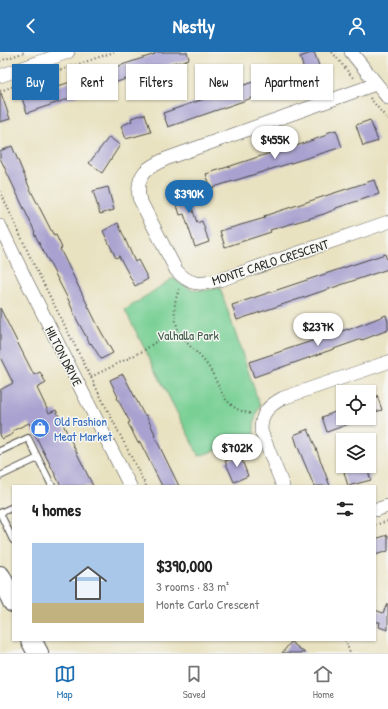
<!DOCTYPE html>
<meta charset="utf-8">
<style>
body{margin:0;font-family:"Patrick Hand",sans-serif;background:#f6f6f6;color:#222;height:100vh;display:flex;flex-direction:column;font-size:15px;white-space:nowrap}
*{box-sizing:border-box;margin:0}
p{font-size:13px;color:#767676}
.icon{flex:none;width:22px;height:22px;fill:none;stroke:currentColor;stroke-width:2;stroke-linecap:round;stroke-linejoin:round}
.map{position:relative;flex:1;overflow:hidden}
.drawer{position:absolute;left:12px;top:433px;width:364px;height:156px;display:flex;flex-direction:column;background:#fff;border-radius:0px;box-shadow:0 1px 3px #0004}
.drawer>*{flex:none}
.top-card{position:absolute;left:12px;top:12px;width:364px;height:36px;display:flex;gap:8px}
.tools{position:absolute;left:336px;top:333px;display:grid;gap:8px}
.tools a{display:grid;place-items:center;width:40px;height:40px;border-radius:0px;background:#fff;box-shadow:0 1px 3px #0004;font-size:20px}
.price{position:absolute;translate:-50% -34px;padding:0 9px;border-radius:14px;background:#fff;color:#222;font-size:13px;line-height:26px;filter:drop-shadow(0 1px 2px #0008)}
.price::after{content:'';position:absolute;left:50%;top:24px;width:12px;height:9px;margin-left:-6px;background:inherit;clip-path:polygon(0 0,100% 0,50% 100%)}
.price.selected{background:#1f6fb2;color:#fff}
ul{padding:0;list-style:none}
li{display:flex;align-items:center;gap:12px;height:100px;padding:0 20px}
li span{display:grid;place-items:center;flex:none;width:112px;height:80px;border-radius:0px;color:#555}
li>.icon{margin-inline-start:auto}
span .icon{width:48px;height:48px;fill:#fffc;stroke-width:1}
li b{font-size:17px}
h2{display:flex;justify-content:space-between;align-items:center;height:48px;padding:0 20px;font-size:17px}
.tag{padding:0 14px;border-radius:0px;background:#fff;box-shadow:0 1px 3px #0004;font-size:14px;line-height:36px}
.tag.selected{background:#1f6fb2;color:#fff}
header{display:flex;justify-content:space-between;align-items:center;height:52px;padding:0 20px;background:#1f6fb2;color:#fff;font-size:18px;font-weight:700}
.tab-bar{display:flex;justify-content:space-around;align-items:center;height:56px;border-top:1px solid #e0e0e0;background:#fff;font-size:11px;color:#767676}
.tab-bar a{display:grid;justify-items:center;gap:2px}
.tab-bar .selected{color:#1f6fb2}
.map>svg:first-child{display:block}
</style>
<header><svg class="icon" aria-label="back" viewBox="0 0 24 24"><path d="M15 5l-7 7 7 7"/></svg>Nestly<svg class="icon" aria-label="person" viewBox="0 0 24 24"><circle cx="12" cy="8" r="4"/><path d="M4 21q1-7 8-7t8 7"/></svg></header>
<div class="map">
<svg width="388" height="601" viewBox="0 0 388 601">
<rect width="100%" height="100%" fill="#f6f6f2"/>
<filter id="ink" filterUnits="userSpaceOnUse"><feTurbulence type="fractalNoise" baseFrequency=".025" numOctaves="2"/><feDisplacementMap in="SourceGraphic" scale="8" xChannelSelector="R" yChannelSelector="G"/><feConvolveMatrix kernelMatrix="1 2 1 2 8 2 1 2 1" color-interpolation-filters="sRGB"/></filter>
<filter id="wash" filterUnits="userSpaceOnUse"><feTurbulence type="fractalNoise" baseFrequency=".012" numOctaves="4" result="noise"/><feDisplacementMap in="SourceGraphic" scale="16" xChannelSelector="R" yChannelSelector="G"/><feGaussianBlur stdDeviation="0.9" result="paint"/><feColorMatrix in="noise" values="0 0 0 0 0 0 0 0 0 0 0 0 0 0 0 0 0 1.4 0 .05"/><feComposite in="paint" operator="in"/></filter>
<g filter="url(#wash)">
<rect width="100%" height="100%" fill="#e9e2c1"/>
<!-- green -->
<path fill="#79d095" stroke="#527e60" d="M173 226C191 240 198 240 220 236L260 354C254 365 254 374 254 386L199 404 125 258Z"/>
<g id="blocks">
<!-- building -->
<path fill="#a9a2d0" d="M155 0H187L189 7 177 11 176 10 152 18 27 61 22 46 155 2Z
M314 0 322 22 307 27 300 5Z
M282 20 287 34 168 75 163 61Z
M0 41H1L10 67 0 70Z
M145 62 151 80 126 87 121 74 132 69 131 66Z
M370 68 378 89 363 94 356 73Z
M336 78 342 95 211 136 206 122 295 93 296 94 327 83 326 81Z
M109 85 120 93 102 121 89 111Z
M12 94 30 137 54 184 56 183 62 196 60 197 98 274 113 301 101 307 91 291 90 292 77 268 68 247 34 181 35 180 0 106V99Z
M374 128 379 142 336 156V157L324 162 270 178 271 180 225 195 220 179 265 166 264 164Z
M184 130 197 171 202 169 209 190 195 195 184 162 180 163 178 156H177L170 135Z
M108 135 114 158 100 162 93 139Z
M118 171 135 210 138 208 148 227 135 234 119 204 116 206 103 179Z
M385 202 388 210V217L237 268 232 253Z
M0 256 34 323 40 320 46 331 37 336 49 361 56 358 93 434H61L29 371 12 379 13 382 2 387 0 382V338L13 331 0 305Z
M386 263 388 270V278L362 288V287L254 325 249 310 348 277V278Z
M123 322 144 363H146L155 382 154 383 179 434H162L140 390 138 391 128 371 130 370 117 346 118 345 110 328Z
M377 343 382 358 369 362V346Z
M343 357V366H362V367L327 380 322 365Z
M308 377 317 399 330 434H314L297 393 294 383Z
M240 403 248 424 234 430 225 409Z
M366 414 371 428 348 434 344 420Z
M388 483V499L375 503V487Z
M387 552H388V578L379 575 380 570H375V558L383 561Z
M291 590 305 601H282Z"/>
</g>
</g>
<g filter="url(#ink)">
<use href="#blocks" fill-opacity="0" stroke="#484642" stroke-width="1"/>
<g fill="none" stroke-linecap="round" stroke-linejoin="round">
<defs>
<path id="service" d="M0 399 28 386 38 406
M0 424 38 406 52 434
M0 461 13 488
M0 461 13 455"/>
<path id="minor" d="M351 0 388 46
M0 24 68 0
M376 32 168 106C147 115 136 121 139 146L176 218C190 234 200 233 220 228L388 170
M0 174 27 230 130 434
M283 434 261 379C261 361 268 354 283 346L388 310
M375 458 388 454"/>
<path id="primary" d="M0 524 13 550
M31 588 38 601"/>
</defs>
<!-- service casing -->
<use href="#service" stroke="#484642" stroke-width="8"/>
<!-- minor casing -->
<use href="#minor" stroke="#484642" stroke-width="14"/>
<!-- primary casing -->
<use href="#primary" stroke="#484642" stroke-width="22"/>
<!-- path -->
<path stroke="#484642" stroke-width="2" stroke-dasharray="1 3" stroke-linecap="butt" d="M332 0 354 27
M0 9 25 0
M0 39 114 0
M370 46 388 68
M0 139 33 211 146 434
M179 281C174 266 172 251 180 236
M91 325 143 299 157 289 179 281C187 293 200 302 208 314 223 337 220 355 252 362
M375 473 388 469
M345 588 350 601"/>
<!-- service -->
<use href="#service" stroke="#fff" stroke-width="6"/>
<!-- minor -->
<use href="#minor" stroke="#fff" stroke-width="13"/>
<!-- primary -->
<use href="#primary" stroke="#fff" stroke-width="20"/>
</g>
</g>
<!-- icons -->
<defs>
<symbol id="shop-disc" viewBox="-11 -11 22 22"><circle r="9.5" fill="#3f7fe0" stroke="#f6f6f2"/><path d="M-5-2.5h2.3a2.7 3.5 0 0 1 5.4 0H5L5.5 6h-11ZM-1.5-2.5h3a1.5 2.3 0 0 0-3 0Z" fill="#fff"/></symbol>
</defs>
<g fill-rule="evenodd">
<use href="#shop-disc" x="29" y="365" width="22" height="22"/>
</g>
<g text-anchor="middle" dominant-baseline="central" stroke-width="3" stroke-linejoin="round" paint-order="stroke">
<!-- street labels -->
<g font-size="13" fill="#2b2b2b" stroke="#f6f6f2">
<text transform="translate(270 210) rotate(-18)">MONTE CARLO CRESCENT</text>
<text transform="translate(64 304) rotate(63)">HILTON DRIVE</text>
</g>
<!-- park labels -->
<g font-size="13" fill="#425d4b" stroke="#f6f6f2">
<text x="188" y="283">Valhalla Park</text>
</g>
<!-- shop labels -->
<g font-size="13" fill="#366cbe" stroke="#f6f6f2" text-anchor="start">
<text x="54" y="369">Old Fashion<tspan x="54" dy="15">Meat Market</tspan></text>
</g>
</g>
</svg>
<div class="tools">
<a><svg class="icon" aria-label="locate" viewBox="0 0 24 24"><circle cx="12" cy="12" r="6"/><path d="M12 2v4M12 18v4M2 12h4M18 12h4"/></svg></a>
<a><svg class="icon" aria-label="layers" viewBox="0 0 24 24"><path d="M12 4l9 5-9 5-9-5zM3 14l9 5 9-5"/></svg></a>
</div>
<b class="price" style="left:275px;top:108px">$455K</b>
<b class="price selected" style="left:189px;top:162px">$390K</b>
<b class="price" style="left:318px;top:295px">$237K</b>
<b class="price" style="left:237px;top:416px">$702K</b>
<div class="top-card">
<a class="tag selected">Buy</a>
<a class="tag">Rent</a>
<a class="tag">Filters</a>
<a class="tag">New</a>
<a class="tag">Apartment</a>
</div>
<section class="drawer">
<h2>4 homes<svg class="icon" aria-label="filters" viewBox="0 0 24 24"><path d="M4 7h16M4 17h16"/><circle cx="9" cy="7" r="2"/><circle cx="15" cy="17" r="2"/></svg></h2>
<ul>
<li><span style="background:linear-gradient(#a9c7e8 75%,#c2b280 0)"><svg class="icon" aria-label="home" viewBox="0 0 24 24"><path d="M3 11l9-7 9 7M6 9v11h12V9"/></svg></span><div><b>$390,000</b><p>3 rooms · 83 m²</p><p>Monte Carlo Crescent</p></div></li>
</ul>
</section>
</div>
<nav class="tab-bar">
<a class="selected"><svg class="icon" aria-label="map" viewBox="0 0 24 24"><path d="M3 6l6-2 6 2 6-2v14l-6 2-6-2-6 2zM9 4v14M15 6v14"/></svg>Map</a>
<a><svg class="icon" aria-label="saved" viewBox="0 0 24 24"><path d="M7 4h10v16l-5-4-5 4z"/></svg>Saved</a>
<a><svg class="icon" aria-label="home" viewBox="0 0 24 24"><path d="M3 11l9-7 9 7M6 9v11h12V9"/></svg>Home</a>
</nav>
